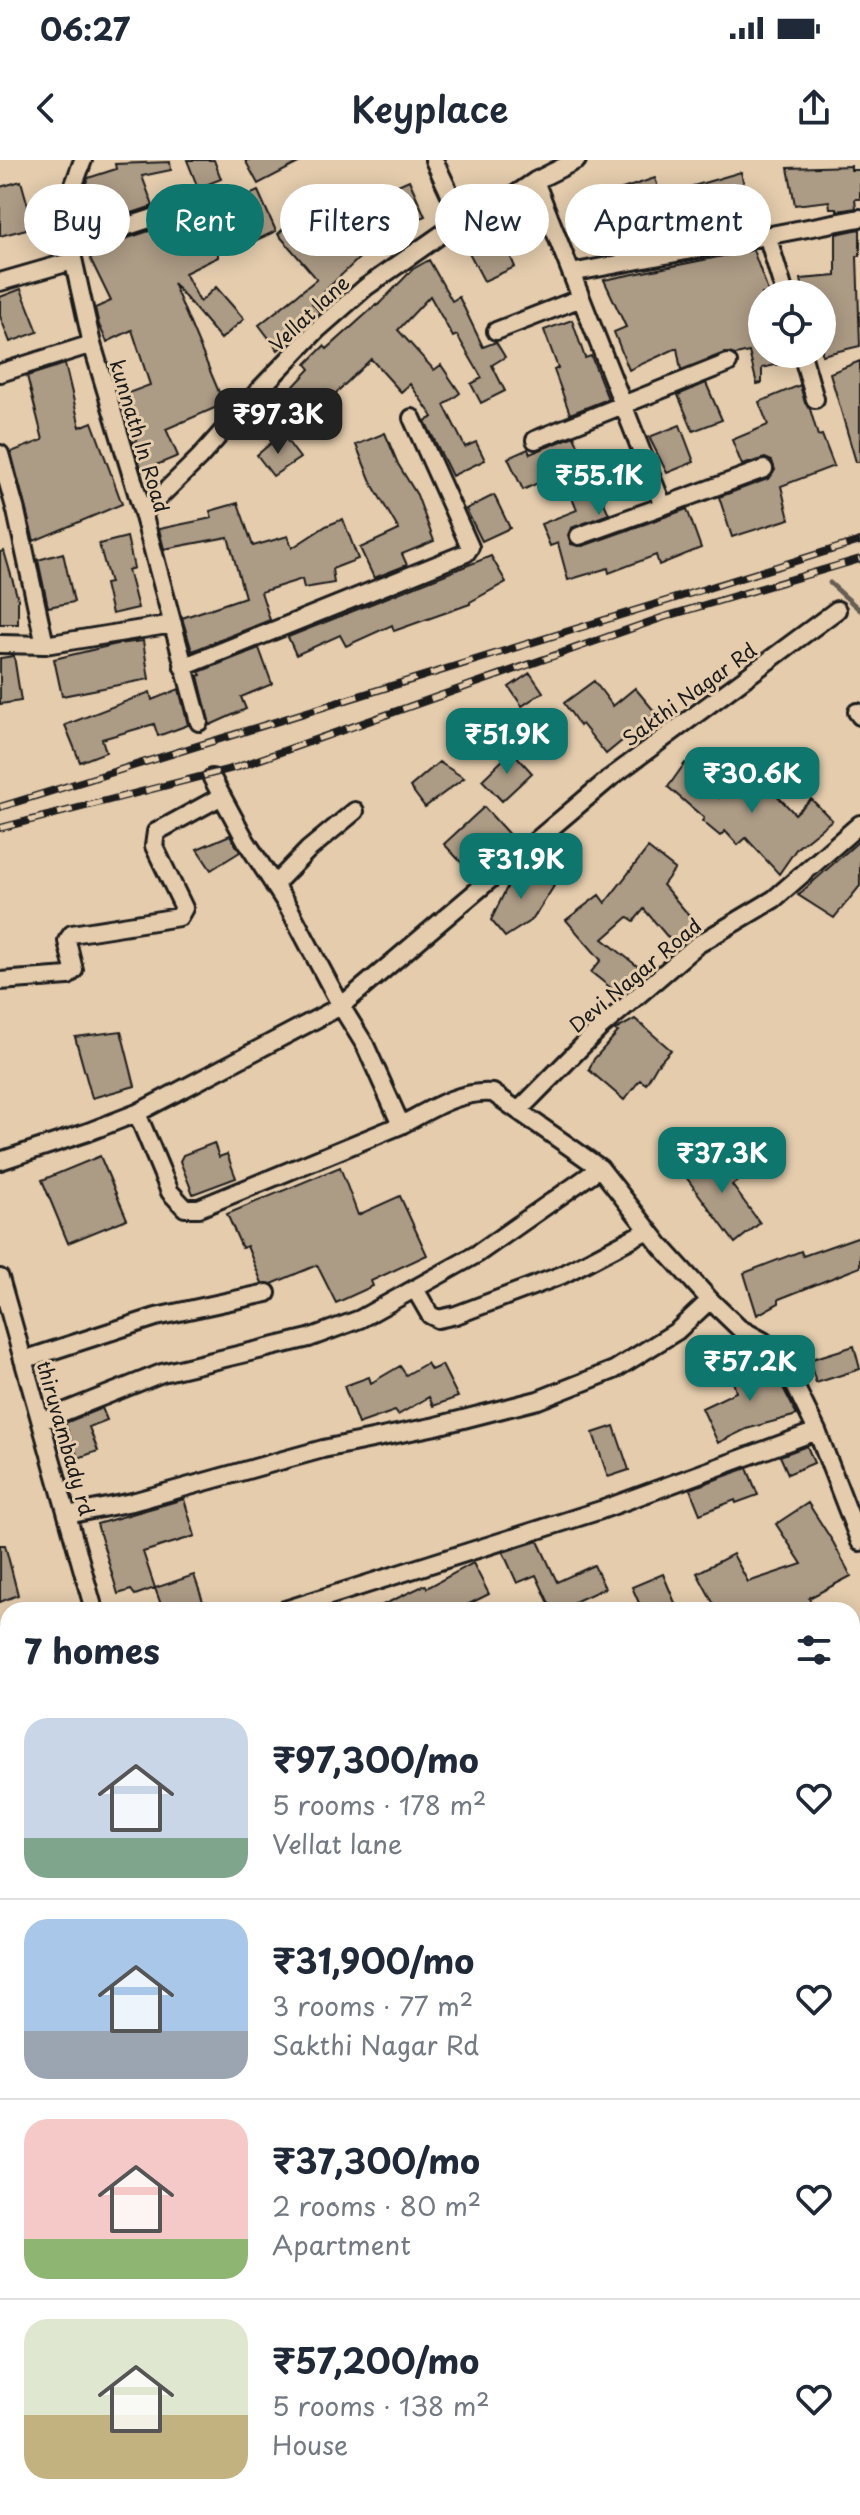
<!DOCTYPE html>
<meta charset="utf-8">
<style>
body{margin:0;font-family:"Playpen Sans",sans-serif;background:#f6f6f7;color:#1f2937;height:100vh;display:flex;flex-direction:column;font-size:30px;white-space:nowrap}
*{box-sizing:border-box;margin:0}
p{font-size:26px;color:#747a83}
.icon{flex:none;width:44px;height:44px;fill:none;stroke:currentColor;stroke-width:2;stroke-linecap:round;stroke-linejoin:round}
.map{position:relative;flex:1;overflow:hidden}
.side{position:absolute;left:0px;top:1442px;width:860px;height:914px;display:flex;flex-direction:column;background:#fff;border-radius:24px 24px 0 0;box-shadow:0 4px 20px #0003}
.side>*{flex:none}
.banner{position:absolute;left:24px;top:24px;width:812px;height:72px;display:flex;gap:16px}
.fabs{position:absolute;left:748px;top:120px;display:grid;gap:16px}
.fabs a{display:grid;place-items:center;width:88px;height:88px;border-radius:50%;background:#fff;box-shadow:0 4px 20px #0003;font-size:40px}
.price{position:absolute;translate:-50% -68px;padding:0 18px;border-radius:16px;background:#0f766e;color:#fff;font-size:26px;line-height:52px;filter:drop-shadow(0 2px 4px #0008)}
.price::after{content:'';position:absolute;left:50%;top:48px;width:24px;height:18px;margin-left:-12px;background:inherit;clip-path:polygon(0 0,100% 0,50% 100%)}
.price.on{background:#222;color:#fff}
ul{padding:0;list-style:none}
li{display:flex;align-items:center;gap:24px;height:200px;padding:0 24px}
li+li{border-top:2px solid #e0e1e3}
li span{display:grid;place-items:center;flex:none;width:224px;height:160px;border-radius:24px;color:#555}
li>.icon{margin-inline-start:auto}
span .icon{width:96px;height:96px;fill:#fffc;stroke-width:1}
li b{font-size:34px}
h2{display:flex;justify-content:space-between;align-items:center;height:96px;padding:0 24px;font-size:34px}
.pill{padding:0 28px;border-radius:36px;background:#fff;box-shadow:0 4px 20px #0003;font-size:28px;line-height:72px}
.pill.on{background:#0f766e;color:#fff}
.status{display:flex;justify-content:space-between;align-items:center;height:56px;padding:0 40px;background:#fff;direction:ltr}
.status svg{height:22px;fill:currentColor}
header{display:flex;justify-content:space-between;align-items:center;height:104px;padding:0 24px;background:#fff;font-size:36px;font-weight:600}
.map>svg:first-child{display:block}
</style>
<div class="status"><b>06:27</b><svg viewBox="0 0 49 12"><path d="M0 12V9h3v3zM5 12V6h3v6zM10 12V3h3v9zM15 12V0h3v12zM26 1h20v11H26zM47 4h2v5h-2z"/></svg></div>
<header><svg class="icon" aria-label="back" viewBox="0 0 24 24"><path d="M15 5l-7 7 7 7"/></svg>Keyplace<svg class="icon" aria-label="share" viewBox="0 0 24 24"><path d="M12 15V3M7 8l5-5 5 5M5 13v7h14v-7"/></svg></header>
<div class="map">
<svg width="860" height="2355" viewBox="0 0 860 2355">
<rect width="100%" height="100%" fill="#e4ccad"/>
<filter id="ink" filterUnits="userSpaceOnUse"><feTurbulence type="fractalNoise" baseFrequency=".0125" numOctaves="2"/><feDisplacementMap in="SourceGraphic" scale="16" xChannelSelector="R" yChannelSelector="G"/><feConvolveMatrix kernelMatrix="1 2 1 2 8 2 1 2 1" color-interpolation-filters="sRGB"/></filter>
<g filter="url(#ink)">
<!-- green -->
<path fill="#c3b095" stroke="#706658" stroke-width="2" d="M166 2348H224L222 2355H165Z"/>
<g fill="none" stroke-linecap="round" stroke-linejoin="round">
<!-- stream -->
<path stroke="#665d52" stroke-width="5" d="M830 423 860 450"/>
</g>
<!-- building -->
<path fill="#ac9b85" stroke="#1c1c1c" stroke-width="2" d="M187 0H214L221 19 198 28Z
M245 0H304L258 24Z
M170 2 171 10 142 16 153 46 81 70 80 55 86 52 81 37 88 18 116 9 115 4Z
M851 6V10H860V39H855L856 48 837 51V48H830L829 41 795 45 788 8Z
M741 12 751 56 742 59 745 69 703 77 690 27Z
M655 18 675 82 609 95 589 40Z
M409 20 425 56 398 68 382 32Z
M21 21 34 67 0 76V27Z
M258 31 276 71 246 85 228 44Z
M201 54 218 92V97L185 113 200 142 216 127 244 159 221 179 173 123 224 244 166 269 178 296 142 311 133 282 137 280 120 236 150 225 132 170 107 182 99 165 95 148 111 141 90 98 94 96 91 90Z
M318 54 337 74 354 61 373 85 312 143 320 153 278 190 259 165 317 119 278 74 284 68Z
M860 69V96H857L860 186 822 195V134H804L801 119 836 116V74Z
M499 70 515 107 484 121 464 83Z
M753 90 769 134H762V194H791L793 201 762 208V223L757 224 749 192 736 195 724 193 681 210 677 188 629 210 614 172 626 167 604 120Z
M429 100 452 141 459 137 483 187 496 182 505 197 492 205 505 231 481 243 471 224 482 218 457 175 453 177 430 136 398 170 434 210 441 205 460 233 444 245 465 287 476 282 485 300 452 316 425 261 433 257 410 224 401 232 371 199 331 238 307 265 281 240 310 209 306 204 324 186 327 189 376 145 377 146 413 109Z
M21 129 38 172 10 182 0 156V137Z
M572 160 585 198 591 196 608 239 570 254 554 210 558 208 544 170Z
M860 201V302H856L830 213Z
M65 204 80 267 92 262 122 344 34 381 11 292 43 280 27 216Z
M706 223 722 260 693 271 678 235Z
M800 225 805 243 810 249 818 276 822 275 834 306 781 326 789 359 732 377 719 337 768 319 775 310 772 301 765 298 742 305 732 280 768 265 759 242Z
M680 265 694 302 667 313 649 277Z
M385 273 398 304 417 335 434 381 402 394 407 405 374 418 360 388 399 370 372 324 356 285Z
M282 274 300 298 273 316 257 295Z
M574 276 609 354 571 368 568 375 571 384 583 386 687 349 701 388 659 405 656 395 609 413 608 408 568 420 558 383 550 386 541 364 577 350 561 312 523 330 508 298 528 289 530 294Z
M494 335 510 368 482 381 466 349Z
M238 343 253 386 288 376 292 388 326 366 343 359 358 399 332 409 334 423 304 428 302 419 261 432 270 460 192 491 182 458 245 437 228 377 164 389 159 369 212 358 210 351Z
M127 377 134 408 128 410 138 448 112 454 105 424 110 423 99 384Z
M4 391 18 439V464H0V392Z
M63 393 74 442 48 447 38 400Z
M491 396 506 422 470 442V444L394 471 392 465 346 486 340 475 296 495 288 477Z
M143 481 149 519 62 536 54 499 117 484Z
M259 488 272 524 241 537 246 549 210 565 198 516 201 515 199 512Z
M14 496 21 541 0 544V498Z
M530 513 543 532 522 546 509 527Z
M594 521 613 546 635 528 656 553 606 594 582 564 580 566 564 543Z
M179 529 188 565 158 576 154 564 102 579 106 592 80 602 65 565 150 532 152 540Z
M512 591 532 613 502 641 482 620Z
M439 602 464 618 425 647 410 627Z
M685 603 719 638 754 612 795 654 811 639 832 660 797 688 779 714 746 678 738 685 725 671 720 676 702 661 704 658 668 627Z
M484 647 514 680 474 716 444 684Z
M230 675 240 692 211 710 197 689Z
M860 680V726L834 758 798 735Z
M648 688 675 709 663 725 700 768 677 788 644 749 634 761 628 757 603 779 646 813 621 836 591 812 601 800 566 760 599 735 605 743Z
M525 705 554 726 533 759 505 777 491 760 513 715Z
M635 859 671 890 657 905 646 924 640 920 624 940 589 910 594 899 618 872 615 870Z
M121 871 135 926 92 938 75 877Z
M214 983 219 997 227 994 236 1018 193 1034 180 1001 183 995Z
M715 989 739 1020 732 1025 760 1063 735 1083 683 1013Z
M100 996 127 1059 68 1083 42 1020Z
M340 1007 358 1055 400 1036 427 1095 371 1121 373 1126 336 1143 317 1105 272 1124 262 1123 247 1086 242 1088 227 1054Z
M860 1076V1107L779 1139V1143L757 1155 744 1113 801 1091 803 1096Z
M854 1186 860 1209 816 1223 809 1200Z
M769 1200 797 1255 746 1269 718 1283 702 1248 736 1232 731 1214Z
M427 1203 431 1210 442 1205 458 1237 433 1246 429 1237 398 1255 395 1251 358 1264 344 1226 369 1217 371 1223 400 1206 406 1215Z
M102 1248 107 1260 89 1267 98 1291 78 1298 65 1263Z
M614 1266 629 1310 608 1317 593 1273Z
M807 1286 814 1303 788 1314 780 1296Z
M747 1308 758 1335 736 1343 735 1340 700 1354 690 1329Z
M184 1339 195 1376 143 1392 155 1428 135 1435 131 1430 118 1434 97 1364Z
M808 1343 833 1382 851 1416 809 1438 814 1450H717L697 1413 733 1394 748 1422 802 1404 776 1364Z
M538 1381 557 1422 594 1405 605 1428 574 1442 577 1450H552L536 1415 517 1423 503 1392Z
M0 1385H5L18 1435 0 1442Z
M473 1403 489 1434 457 1450H372L425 1425 427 1428Z
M663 1414 678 1450H642L632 1427Z
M194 1415 206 1450H163L155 1428Z"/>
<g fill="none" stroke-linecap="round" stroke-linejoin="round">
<defs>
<path id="service" d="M852 2153 860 2161"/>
<path id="minor" d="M83 0 68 41 70 85 92 184 143 353 199 562
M434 0 463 62
M535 21 663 346 579 376
M767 75 785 134
M70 85 211 39
M571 113 860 58
M0 122 73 101
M496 171 581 138
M802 194 815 239
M0 213 92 184
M535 280 728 203
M0 294 16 351 45 485
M663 346 764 309
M143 353 199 298 261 228 317 170 366 127 449 69 500 45 535 21 577 0
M0 484 45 485 173 464
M183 507 466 393 470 387 412 258
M857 552 860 556
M212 618 246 681 289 748 341 846 365 885 401 965C430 950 459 930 493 933L600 1008 661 1086 710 1140 739 1168 763 1181 780 1195 817 1271 860 1382
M274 725 308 690 355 651
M0 821 68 816 74 810 67 781 72 774 179 757 184 748 154 686 156 672 222 636
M519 950 600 868 697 785 774 739 860 664
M137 953 341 846 610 618 837 450
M0 1001 88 972 137 953 170 1032 185 1048H199L401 965
M0 1118 94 1450
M415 1129 430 1155 438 1159 456 1155 562 1115 648 1070
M23 1200 156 1157 267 1133
M41 1261 162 1213 309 1178 360 1159 477 1094 600 1008
M67 1355 132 1342 323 1289 436 1266 538 1240 614 1210 677 1171 710 1140
M285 1450 601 1350 817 1271
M0 1478 8 1476
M852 1723 860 1722
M852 1827 860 1830
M852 2009 860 2004
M0 2217 8 2214
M395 2348 398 2355
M840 2348 844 2355
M140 2355 141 2348
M547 2355 562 2348"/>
<path id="tertiary" d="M852 1523 860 1519
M0 1803 8 1802"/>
<path id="primary" d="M0 2301 8 2319
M20 2348 23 2355"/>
</defs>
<!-- service casing -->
<use href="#service" stroke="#1c1c1c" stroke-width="14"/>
<!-- minor casing -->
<use href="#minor" stroke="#1c1c1c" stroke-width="22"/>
<!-- tertiary casing -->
<use href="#tertiary" stroke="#1c1c1c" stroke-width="26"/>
<!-- primary casing -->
<use href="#primary" stroke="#1c1c1c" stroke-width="32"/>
<!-- service -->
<use href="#service" stroke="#e4ccad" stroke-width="8"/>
<!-- minor -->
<use href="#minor" stroke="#e4ccad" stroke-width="16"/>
<!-- tertiary -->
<use href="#tertiary" stroke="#e4ccad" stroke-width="20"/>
<!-- primary -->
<use href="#primary" stroke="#e4ccad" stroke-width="26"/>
<defs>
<path id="rail" d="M0 647 860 381
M0 668 238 607 664 457 860 399"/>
</defs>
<!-- rail casing -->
<use href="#rail" stroke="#1c1c1c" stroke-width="8"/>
<!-- rail -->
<use href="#rail" stroke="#e4ccad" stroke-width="5" stroke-dasharray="15" stroke-linecap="butt"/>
</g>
</g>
<g text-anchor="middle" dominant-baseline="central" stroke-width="6" stroke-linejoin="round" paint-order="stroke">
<!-- street labels -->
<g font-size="20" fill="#1c1c1c" stroke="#e4ccad">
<text transform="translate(309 153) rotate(-43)">Vellat lane</text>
<text transform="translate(140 276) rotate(73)">kunnath ln Road</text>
<text transform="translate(689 534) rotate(-36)">Sakthi Nagar Rd</text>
<text transform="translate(635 815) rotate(-40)">Devi Nagar Road</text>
<text transform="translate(66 1278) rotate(74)">thiruvambady rd</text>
</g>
</g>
</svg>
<div class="fabs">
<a><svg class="icon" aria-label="locate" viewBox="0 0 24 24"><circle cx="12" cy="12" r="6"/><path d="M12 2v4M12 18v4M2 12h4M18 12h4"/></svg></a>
</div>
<b class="price on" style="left:278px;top:296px">₹97.3K</b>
<b class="price" style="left:599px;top:357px">₹55.1K</b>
<b class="price" style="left:507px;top:616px">₹51.9K</b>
<b class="price" style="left:752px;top:655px">₹30.6K</b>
<b class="price" style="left:521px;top:741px">₹31.9K</b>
<b class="price" style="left:722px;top:1035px">₹37.3K</b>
<b class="price" style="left:750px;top:1243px">₹57.2K</b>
<div class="banner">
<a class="pill">Buy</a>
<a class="pill on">Rent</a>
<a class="pill">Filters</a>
<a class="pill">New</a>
<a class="pill">Apartment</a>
</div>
<section class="side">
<h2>7 homes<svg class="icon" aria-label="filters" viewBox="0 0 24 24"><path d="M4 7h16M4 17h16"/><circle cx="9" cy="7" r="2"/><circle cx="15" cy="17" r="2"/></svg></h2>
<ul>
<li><span style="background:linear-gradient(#c9d6e8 75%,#7fa58c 0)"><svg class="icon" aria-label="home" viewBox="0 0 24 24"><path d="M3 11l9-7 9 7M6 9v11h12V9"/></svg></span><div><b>₹97,300/mo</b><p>5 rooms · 178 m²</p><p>Vellat lane</p></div><svg class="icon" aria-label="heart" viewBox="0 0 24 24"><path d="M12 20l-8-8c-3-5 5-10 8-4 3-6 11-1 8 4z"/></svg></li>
<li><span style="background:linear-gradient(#a9c7e8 70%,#9aa5b1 0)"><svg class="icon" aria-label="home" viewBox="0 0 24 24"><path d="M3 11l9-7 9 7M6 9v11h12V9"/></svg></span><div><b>₹31,900/mo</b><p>3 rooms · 77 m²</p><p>Sakthi Nagar Rd</p></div><svg class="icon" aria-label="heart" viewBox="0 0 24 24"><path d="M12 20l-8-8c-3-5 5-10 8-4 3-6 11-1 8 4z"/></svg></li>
<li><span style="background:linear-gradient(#f6c9c9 75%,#8fb573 0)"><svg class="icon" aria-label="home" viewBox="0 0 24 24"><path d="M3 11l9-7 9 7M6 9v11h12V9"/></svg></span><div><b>₹37,300/mo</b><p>2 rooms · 80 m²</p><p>Apartment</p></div><svg class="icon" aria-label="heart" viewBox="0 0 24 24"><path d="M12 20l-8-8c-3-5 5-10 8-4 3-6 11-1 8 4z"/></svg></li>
<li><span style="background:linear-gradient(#dfe7d0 60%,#c2b280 0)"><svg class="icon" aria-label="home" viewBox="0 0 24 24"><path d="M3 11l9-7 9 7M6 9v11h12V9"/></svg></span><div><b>₹57,200/mo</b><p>5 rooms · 138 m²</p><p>House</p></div><svg class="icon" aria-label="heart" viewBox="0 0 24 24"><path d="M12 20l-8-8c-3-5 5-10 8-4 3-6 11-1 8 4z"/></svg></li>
</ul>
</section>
</div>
